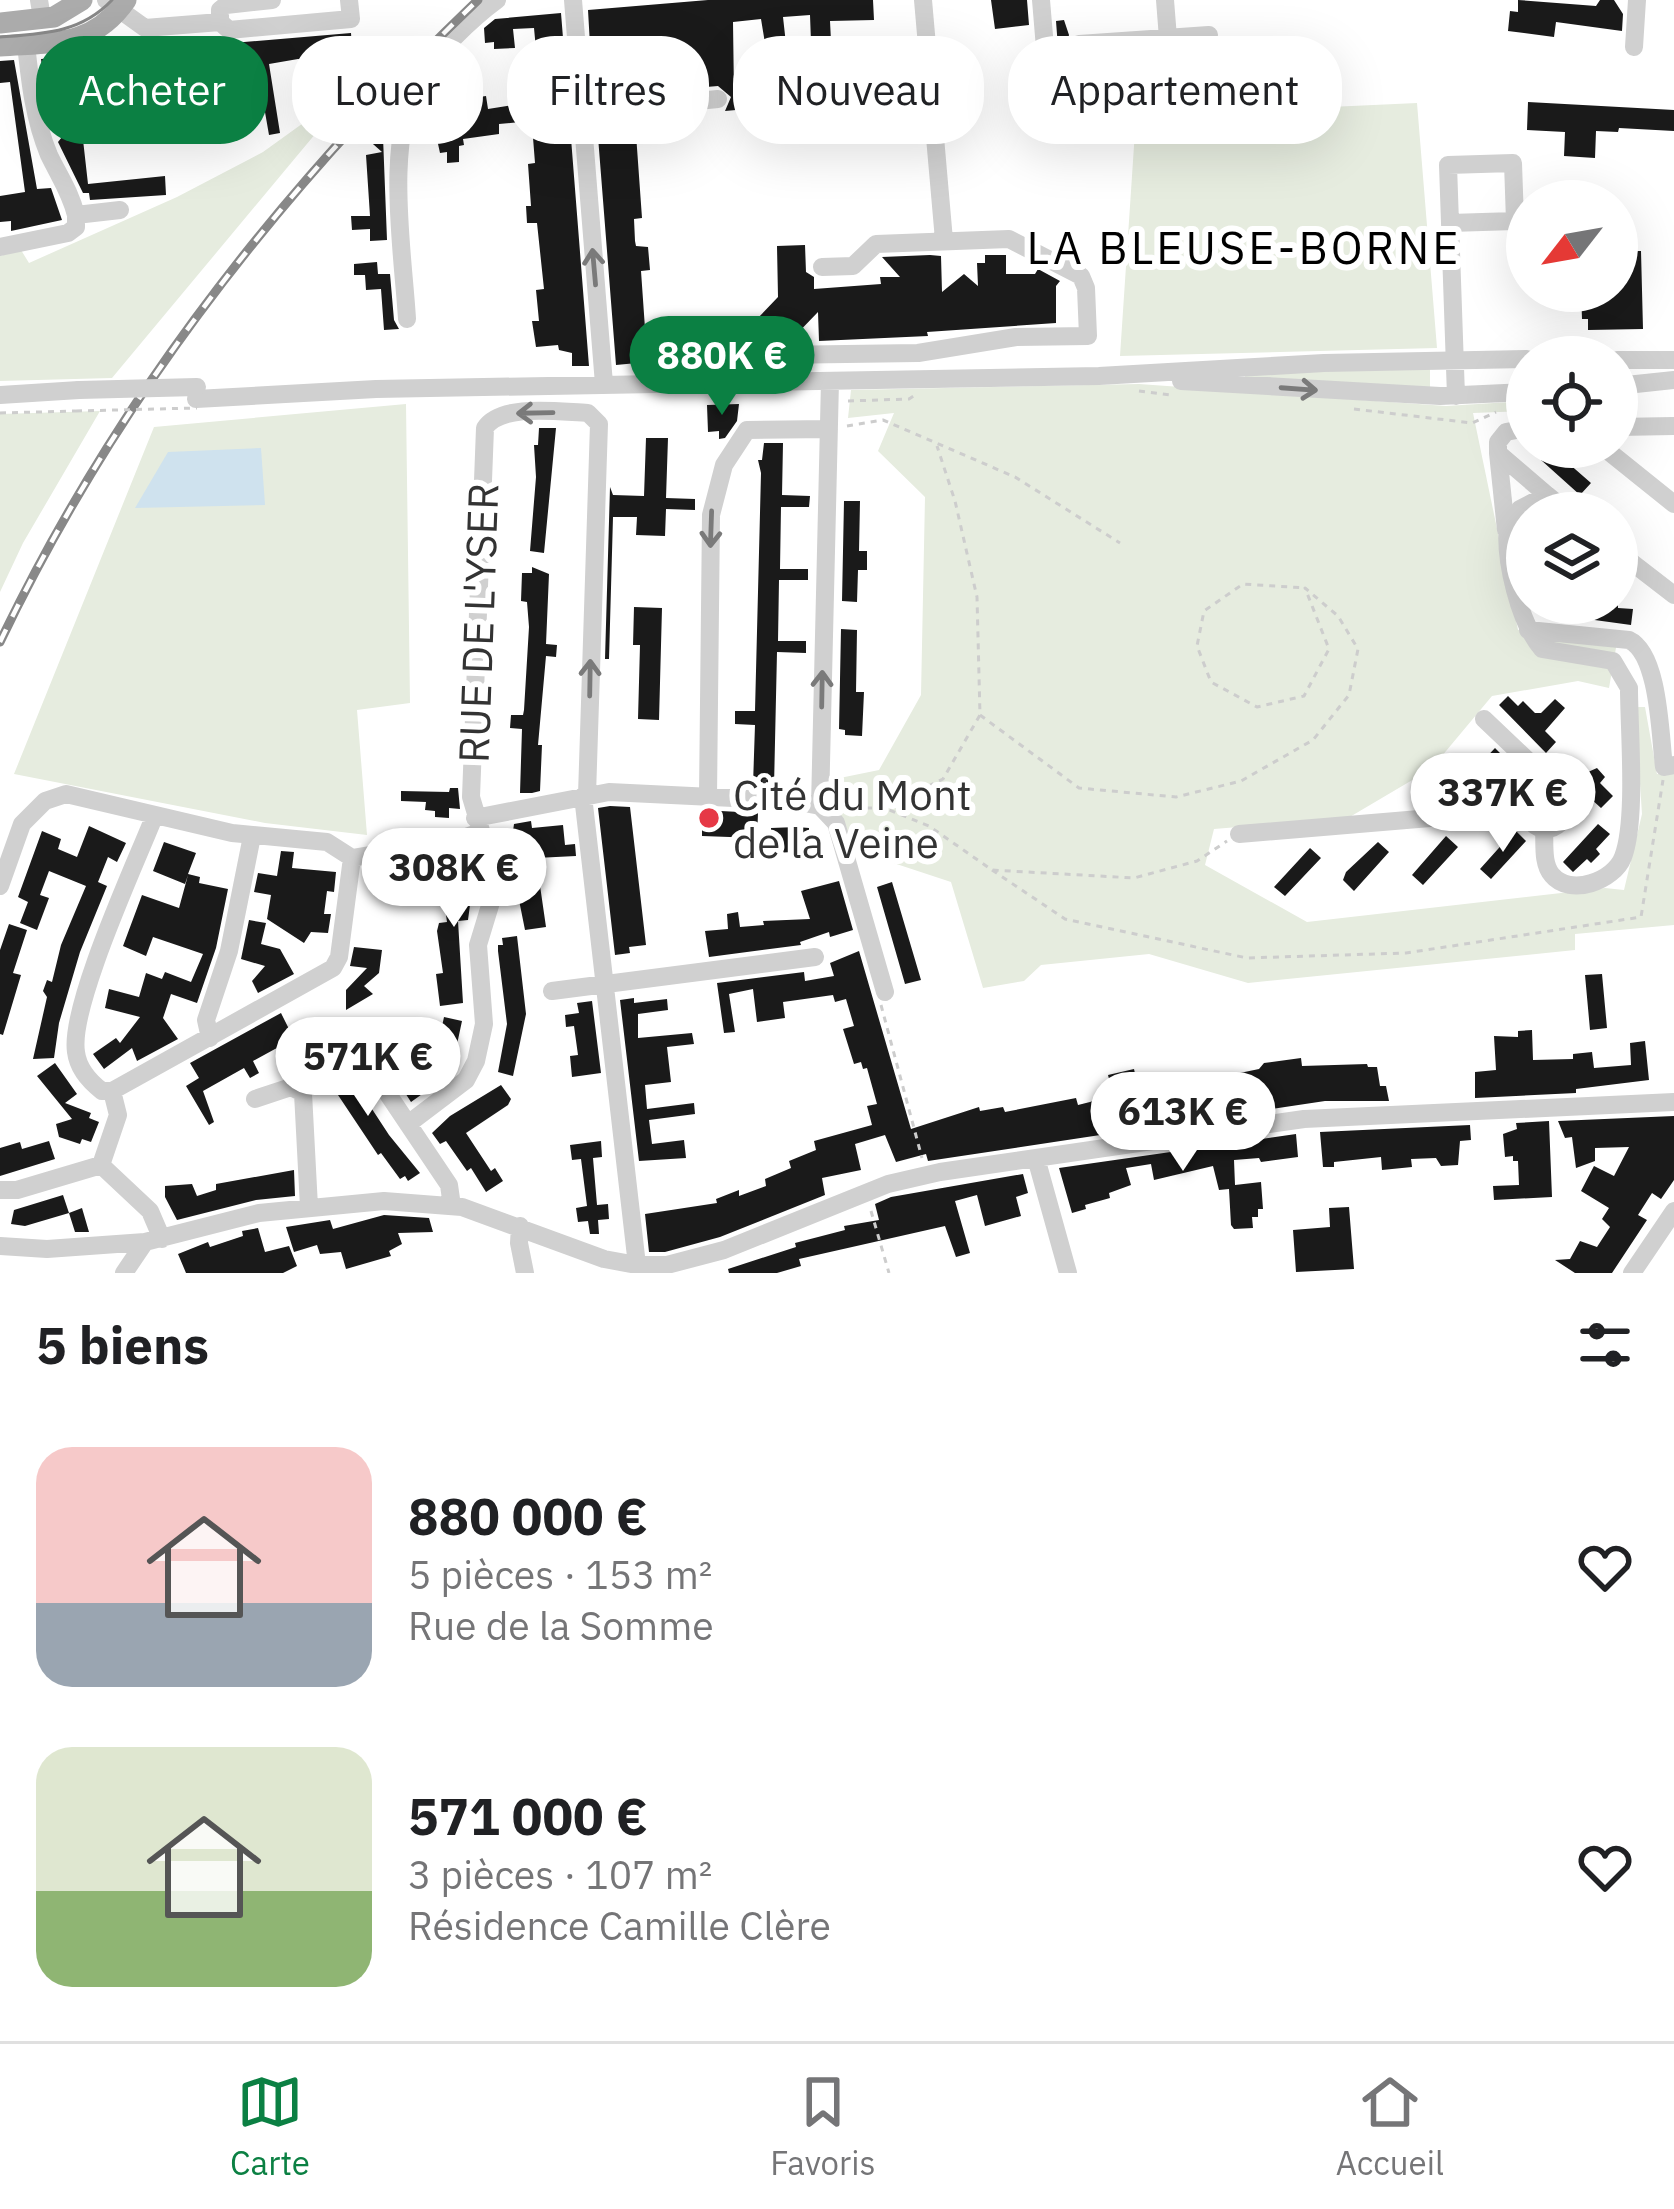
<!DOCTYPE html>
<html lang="fr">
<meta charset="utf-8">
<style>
body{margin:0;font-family:"IBM Plex Sans",sans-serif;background:#f6f6f6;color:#202124;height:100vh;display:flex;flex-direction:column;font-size:45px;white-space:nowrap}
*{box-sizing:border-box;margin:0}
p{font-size:39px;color:#757577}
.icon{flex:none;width:66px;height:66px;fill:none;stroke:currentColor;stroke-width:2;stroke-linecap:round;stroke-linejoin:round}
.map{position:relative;height:1273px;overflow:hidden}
.details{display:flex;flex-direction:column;background:#fff;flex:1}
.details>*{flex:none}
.banner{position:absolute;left:36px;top:36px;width:1602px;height:108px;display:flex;gap:24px}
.needle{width:78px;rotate:239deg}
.tools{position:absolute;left:1506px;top:180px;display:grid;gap:24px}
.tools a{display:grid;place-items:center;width:132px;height:132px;border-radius:50%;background:#fff;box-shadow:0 12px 48px #0002;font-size:60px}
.price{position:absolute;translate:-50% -102px;padding:0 27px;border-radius:42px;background:#fff;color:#222;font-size:39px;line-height:78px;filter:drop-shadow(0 3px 6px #0008)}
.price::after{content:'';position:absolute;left:50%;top:72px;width:36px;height:27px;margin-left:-18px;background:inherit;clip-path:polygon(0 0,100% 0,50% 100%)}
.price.current{background:#0b8043;color:#fff}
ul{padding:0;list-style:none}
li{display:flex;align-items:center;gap:36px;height:300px;padding:0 36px}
li span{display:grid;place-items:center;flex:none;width:336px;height:240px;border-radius:36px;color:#555}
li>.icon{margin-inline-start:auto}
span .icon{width:144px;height:144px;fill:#fffc;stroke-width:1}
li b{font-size:51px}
h2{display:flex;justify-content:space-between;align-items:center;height:144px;padding:0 36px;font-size:51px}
.tag{padding:0 42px;border-radius:48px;background:#fff;box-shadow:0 12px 48px #0002;font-size:42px;line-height:108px}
.tag.current{background:#0b8043;color:#fff}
.menu{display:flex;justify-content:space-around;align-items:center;height:168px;border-top:3px solid #e0e0e0;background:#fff;font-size:33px;color:#757577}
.menu a{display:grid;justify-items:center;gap:6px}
.menu .current{color:#0b8043}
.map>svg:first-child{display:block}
</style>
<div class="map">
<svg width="1674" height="1273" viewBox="0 0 1674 1273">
<rect width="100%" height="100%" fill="#fff"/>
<!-- green -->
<path fill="#e6ecdf" d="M356 85 112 378 0 381V256L21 250 29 263 177 197 263 152Z
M1417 103 1437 348 1120 356 1136 116Z
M1430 366V391L1245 377V370Z
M1139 384 1446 406 1527 401V411L1473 413 1518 630 1617 642 1609 688 1578 681 1492 696 1431 769 1348 818 1214 829 1205 865 1307 922 1605 888 1624 890 1642 814 1635 707H1645L1657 774 1674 771V925L1575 934V950L1248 983 1149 954 1041 965 1024 981 983 988 951 882 851 849 830 780 879 770 921 695 925 497 878 451 894 413 848 418 851 390Z
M406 404 410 703 357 710 367 835 265 823 14 774 154 427Z
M100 411 23 543 0 592V414Z"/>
<!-- water -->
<path fill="#cfe2ee" d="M261 448 265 505 135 508 168 452Z"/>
<!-- building -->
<path fill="#1a1a1a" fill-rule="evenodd" d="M708 0H873L874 20 830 21 831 41 811 42 810 15 783 17 786 44H781L790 142 775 143 770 107 725 111 731 97 718 86 646 92 643 59 623 60V53L598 55 595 44 590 45 588 10ZM761 19 773 92 734 95 733 22Z
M991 0H1027L1029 25 995 29Z
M1518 0 1596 6 1600 0H1614L1623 14 1622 31 1556 22 1554 37 1508 31 1510 11 1518 12Z
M561 13 569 113 589 366H572V353L559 350 558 345 536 347 532 321H539L536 290 544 289 537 223H527L526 206H531L528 164 535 163 532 125 542 124V102L550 101V87L559 86 557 61 537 60 534 28 513 29 515 48 494 49V42L485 43 484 28 495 19Z
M1064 20 1069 35 1066 46 1071 55 1156 52 1157 67 1060 74 1056 21Z
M351 33 352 49 332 51 334 63 298 59 269 64 280 133 269 135 258 72 210 80 212 95H184L183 89 152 94 151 87 122 92 123 99 89 103 90 110 84 111 85 122H81L88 184 165 176 166 195 90 200 89 193H83L58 142 62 137 57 93 46 94 41 59Z
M913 42 921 129 898 131 890 44Z
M14 60 37 189 51 188 62 220 11 231V221L0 222V196L25 192 10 82 0 83V61Z
M486 96 488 109 519 104 520 122 499 124V134L463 139 464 145 459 146V162L447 163V152L440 153 435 130 456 127 453 101Z
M1528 102 1674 110V131L1619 128 1618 132 1596 131 1595 158 1564 156 1565 132 1527 130Z
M384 115 391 121 383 137 387 240 370 241V229L352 230 351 216H370L366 155 382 152 365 137Z
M635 120 642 218 634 219 635 241 636 246 648 247 650 270 641 271 647 357 636 358 637 363 616 365 597 124Z
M805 245 806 272 814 277V289L881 284 880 277H900L882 257 930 255 941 256 942 292 964 274 978 286 977 263H985V255H1006V274H1035L1038 269 1060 281 1056 286V323L927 332 928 336 819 341 818 312 790 341H780L757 319 778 297 777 246Z
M1617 251H1641L1643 329 1588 330V319H1582L1581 291H1617Z
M377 262 378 274H390L394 320 399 329 384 330 381 289 366 290 365 275H354V264Z
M739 404 737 421 725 438 719 439V431L708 432 707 405Z
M539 428H556L544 553 530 551 536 477 534 445H538Z
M646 438H668L666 498 695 499V510L666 509 665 536 636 535 637 517H613L609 659H605L610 487 613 495 644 496Z
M764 443H783L782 495 810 496 809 507H781L780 569H808V580H779L778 641H806V653L777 652 774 787 746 785H753L755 725 735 724V711H755L761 473 758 460H762Z
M1552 449 1591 483 1580 495 1541 460Z
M844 501H860L859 551H867V570H858L857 602 842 601Z
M532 567 549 574 546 644 557 645 556 657 546 656 538 745H542L540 791 532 793H520L522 729 510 728 511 715H523L524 710 529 627 527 602 521 601 522 573H532Z
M1583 603H1618V608L1633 609 1631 625 1580 618 1550 604Z
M634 607 662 608 659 720 638 719 640 645H633Z
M841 629 857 630 856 692H864L862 736 845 735V730L839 729Z
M1508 696 1518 706 1523 701 1535 713H1541L1555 699 1565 708 1545 731 1556 742 1546 753 1499 705Z
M1495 748 1504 757 1487 778 1501 791 1489 800 1452 766 1463 755 1474 766 1480 764Z
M1575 760 1588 772 1597 768 1605 777 1600 783 1613 796 1601 808 1569 779 1565 771Z
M450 788H458L460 809 449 808V818L435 817V811L425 810 426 802 401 801V791L449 792Z
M610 806 630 807 646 945 629 947 630 953 615 955 598 808Z
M702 810 758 813 757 838 702 836Z
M531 821 532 828 563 825 565 845 575 844 576 856 536 858 546 927 525 930 515 880 518 874 513 831 514 824Z
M1598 824 1610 834 1596 849 1600 854 1591 863 1587 859 1573 872 1563 862Z
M89 826 126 843 117 862 108 857 98 882 107 886 80 952 59 1023 54 1058 33 1059 47 997 43 991 47 980 52 982 61 945 86 886 49 871 40 895 49 898 37 930 20 923 28 902 18 897 42 831 61 839 58 849 77 857Z
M797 827 809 828V834H815V851L772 853 771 828Z
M1515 830 1526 841 1491 879 1480 869Z
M1446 836 1458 847 1423 885 1412 875Z
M164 842 196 853 188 874 200 877 199 883 228 889 216 948 197 1003 171 994 163 1018 178 1039 137 1061 132 1048 104 1069 93 1054 116 1038 120 1043 140 1017 105 1008 109 989 139 997 146 973 162 979 165 972 191 982 203 954 153 937 146 956 123 946 142 895 179 908 188 875 185 884 153 871Z
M1378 842 1389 852 1354 891 1343 880 1346 872Z
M1310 848 1321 858 1285 896 1274 887Z
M281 851 294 852 292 868 336 872 334 892 327 891 324 914H331L328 933 311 932 304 943 267 919 271 895 254 892 258 873 277 876Z
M468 851 473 882 468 920 458 921 463 1003 440 1006 436 974 443 973 437 931 439 923 447 922 445 908 451 901 446 861Z
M839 881 853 930 830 937 829 932 800 942 801 945 709 957 705 931 728 929 727 914 738 912 740 927 764 925 763 921 810 919 801 891Z
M892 882 921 980 905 984 877 887Z
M249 920 266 923 261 944 280 949 294 974 258 993 252 981 265 966 241 959Z
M9 924 27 930 13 973 21 975 3 1035 0 1034V950Z
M517 936 526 1014 513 1076 498 1072 507 1024 498 951V945H503L502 938Z
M354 947 382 950 379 973 364 986 373 994 346 1010V990L367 968 350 966Z
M859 951 911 1129 979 1107 980 1111 1003 1107 1005 1112 1076 1098 1078 1105 1090 1102 1113 1094 1108 1075 1134 1069 1138 1087 1179 1076 1185 1095 1238 1087 1235 1074 1259 1069 1264 1063 1301 1058 1302 1066 1367 1064 1368 1067H1377L1380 1086H1386L1389 1101H1325L928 1161 926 1154 896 1162 885 1135 855 1144 861 1170 822 1178 825 1195 720 1237 665 1252H649L645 1214 717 1203 716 1199 739 1190V1196L766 1186 765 1179 791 1168 789 1161 816 1150 814 1141 872 1125 867 1106 877 1104 867 1068 863 1069 861 1062 854 1064 843 1029 854 1026 846 999 835 1002 833 995 783 1002 785 1018 757 1022 753 989 729 994 735 1032 724 1033 717 983 804 972 805 981 834 976 830 963Z
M1602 974 1607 1028 1590 1030 1585 975Z
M634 998V1003L667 999 668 1010 638 1014V1038L692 1033 694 1044 667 1047 671 1082 645 1085 647 1109 694 1103 695 1114 649 1120 652 1144 684 1140 686 1158 639 1161 620 1000Z
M592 1001 601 1073 572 1077 570 1056 578 1055 574 1026 566 1027 565 1015 579 1013 577 1003Z
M281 1013 289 1029 304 1020 313 1036 290 1050 286 1044 275 1049 253 1061 259 1073 250 1078 244 1068 203 1091 214 1122 209 1125 186 1086 199 1078 190 1063Z
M444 1017 462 1021 453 1063 435 1059Z
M1532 1030 1533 1060 1573 1059V1054L1592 1052 1594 1068 1631 1065 1630 1043 1645 1041 1649 1080 1576 1089V1093L1475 1098V1072L1496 1070 1494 1036 1518 1037V1031Z
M338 1057 389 1135 420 1173 408 1181 405 1176 400 1179 381 1153 378 1155 320 1068Z
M436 1061 446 1077 411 1102 400 1085Z
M55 1063 77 1094 65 1103 91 1113 89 1118 99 1122 91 1142 82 1139 80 1144 59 1137 56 1124 72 1119 37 1076Z
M501 1085 511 1099 508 1105 466 1133 491 1171 495 1168 503 1181 486 1192 471 1168 467 1171 446 1141 440 1144 432 1133 450 1116Z
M1674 1116V1180L1661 1199 1652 1193 1638 1215 1647 1220 1612 1273H1575L1555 1260 1570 1259 1580 1241 1597 1247 1610 1227 1602 1219 1609 1208 1581 1191 1594 1166 1614 1176 1629 1147 1595 1148V1161L1576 1168 1572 1137 1565 1138 1558 1121Z
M1549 1121 1552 1197 1494 1200 1493 1186 1519 1185 1518 1161H1513V1156L1505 1157 1503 1134 1517 1129 1516 1123Z
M1470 1125 1471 1140 1460 1141 1458 1165 1441 1166 1436 1158 1411 1159 1412 1167 1382 1170 1381 1157 1334 1162V1167H1323L1320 1132Z
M1296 1134 1298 1157 1261 1162 1259 1158 1234 1160 1235 1185 1261 1182 1263 1209H1258V1217H1252L1253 1228 1234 1229 1231 1225 1229 1189 1219 1190 1213 1166 1154 1180 1151 1164 1126 1168 1131 1185 1109 1193 1110 1198 1085 1205 1086 1209 1072 1213 1059 1168Z
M49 1141 55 1159 0 1176V1148L20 1142 22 1149Z
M601 1141 602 1157 593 1158 597 1205 608 1204 609 1219 598 1220 599 1234H590L588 1221 578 1222 576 1208 587 1206 581 1159 572 1160 570 1145Z
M294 1170 295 1196 256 1200 177 1220 165 1197V1186L192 1184 197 1196 216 1190V1184Z
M1023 1174 1028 1193 1016 1197 1021 1216 985 1226 977 1195 955 1201 970 1253 956 1257 945 1226 799 1259 801 1266 777 1273H729L728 1269 796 1247 795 1243 845 1230 844 1226 879 1220 875 1204 891 1197Z
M63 1195 69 1213 82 1208 89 1232H75L69 1213 25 1226 11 1224 14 1210Z
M1349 1207 1354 1269 1296 1272 1293 1230 1330 1227 1329 1208Z
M384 1215 429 1218 433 1232 398 1233 402 1244 389 1251 391 1256 346 1269 341 1252 320 1254 317 1245 294 1252 286 1227 330 1220 333 1229Z
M258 1228 265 1252 289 1246 297 1266 283 1273H186L178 1254 208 1242 210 1247 243 1236 242 1231Z"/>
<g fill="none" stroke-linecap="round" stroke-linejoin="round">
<!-- path -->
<path stroke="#cdcdcd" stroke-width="3" stroke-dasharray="6 6" stroke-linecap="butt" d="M1139 391 1171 395
M848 401 909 399 915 395
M1354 409 1472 423 1496 412
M0 413 76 411
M847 426 883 420 1015 477 1120 543
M980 715 1079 788 1176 797 1241 781 1313 740 1349 695 1358 649 1338 616 1305 588 1329 649 1304 696 1257 707 1211 682 1197 646 1204 611 1243 584 1305 588
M885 807 943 779 980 715 977 597 955 501 937 446
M842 808H884L929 826 992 870 1134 878 1197 861 1227 841
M992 870 1065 919 1247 958 1406 953 1641 917 1663 780
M881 1005 922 1158
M871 1211 889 1273"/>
<!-- minor -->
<path stroke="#d0d0d0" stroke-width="18" d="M39 0 42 18
M106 0 145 28 220 22 229 30 351 19 349 0
M573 0 604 384
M923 0 944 240
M1041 0 1047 72
M1165 0 1168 38
M220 22V10L226 5 272 0
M26 44C30 82 34 119 49 155 59 176 70 191 76 215L120 210
M1079 44 1209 35
M1634 47 1637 0
M582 112 718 99
M1450 223 1515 221 1513 163 1448 165 1456 396
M0 247 68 233 76 227V215
M407 319C403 251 384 141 419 80 432 56 475 16 497 0
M774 355 918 353 1016 337 1088 336 1086 288 1081 276 1009 239 876 244 853 266 822 267
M1617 360H1674
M1181 381 1440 396 1527 392
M1617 386 1674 380
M0 395 79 390
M196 399 376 389 1099 376 1324 363 1527 359
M1617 427 1674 426
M1527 428 1506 432 1498 442V453L1547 495
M1603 447 1674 504
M1498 453 1506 530
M1617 551 1674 595
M1528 630 1629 640C1659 654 1660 734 1664 767L1674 765
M1484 719 1544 776 1550 791
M1527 810a19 19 0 1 1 38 0a19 19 0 1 1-38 0Z
M583 796 637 1265
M708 797 711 515 724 465 747 430 829 429
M820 806 830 381
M475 818 609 792 794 801 820 806 836 823 885 992
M1544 829C1545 843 1542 864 1552 875 1570 897 1614 881 1623 857 1637 820 1629 731 1629 688L1613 661 1542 649C1519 622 1504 559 1508 525L1520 509 1547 495 1569 513
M1239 834 1527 810
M0 886 22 824 45 801 66 794 232 833 327 842 352 858 458 840 480 832
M552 991 815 957
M210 1038 206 1020 229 951 252 836
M359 1051 449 1185 452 1206
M112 1091H102C89 1081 78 1068 76 1052 69 1007 135 865 154 817
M255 1099 291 1087 303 1093 309 1207
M408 1124 466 1080 476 1061 484 1024 478 945 492 899 493 871 471 797 485 428C501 403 560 412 588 413L599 424 587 795
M1036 1158 1068 1273
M0 1190H17L101 1165
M520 1226 519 1243 525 1273
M162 1239 150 1211 101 1165 118 1115 112 1091 333 968 339 957 352 858
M0 1246 47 1249 145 1242 259 1213 384 1201 462 1207 604 1259 637 1265H667L724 1250 888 1184 940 1172 1304 1119 1674 1102
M124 1273 145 1242
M1632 1273 1674 1211"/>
<!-- major -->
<path stroke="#ababab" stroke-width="21" d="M0 23 54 17 82 0
M0 46C52 42 93 48 126 0"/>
<!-- tram -->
<path stroke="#888" stroke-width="3" d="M0 37C43 34 81 33 112 0"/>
<defs>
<path id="rail" d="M0 642C116 399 284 185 478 0"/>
</defs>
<!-- rail casing -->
<use href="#rail" stroke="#888" stroke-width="9"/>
<!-- rail -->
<use href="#rail" stroke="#fff" stroke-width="4.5" stroke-dasharray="14" stroke-linecap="butt"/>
<!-- path-bridge -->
<path stroke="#cdcdcd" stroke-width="3" stroke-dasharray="6 6" stroke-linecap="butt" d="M76 411 197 408"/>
<!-- minor-bridge -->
<path stroke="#d0d0d0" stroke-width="18" d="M79 390 197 387"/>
</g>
<!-- one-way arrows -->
<defs><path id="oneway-shaft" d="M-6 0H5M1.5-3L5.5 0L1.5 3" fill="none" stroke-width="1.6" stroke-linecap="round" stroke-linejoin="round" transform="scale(3)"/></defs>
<g stroke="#7a7a7a">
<use href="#oneway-shaft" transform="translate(594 267) rotate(-95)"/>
<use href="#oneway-shaft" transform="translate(1299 389) rotate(4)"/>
<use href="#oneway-shaft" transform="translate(535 413) rotate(179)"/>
<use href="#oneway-shaft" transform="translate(711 529) rotate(92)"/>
<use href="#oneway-shaft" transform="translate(590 678) rotate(-89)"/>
<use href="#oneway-shaft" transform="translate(822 689) rotate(-89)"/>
</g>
<!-- markers -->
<circle fill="#e63946" stroke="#fff" stroke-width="4.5" cx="709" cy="818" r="12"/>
<g text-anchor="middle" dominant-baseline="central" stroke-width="12" stroke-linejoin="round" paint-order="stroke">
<!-- street labels -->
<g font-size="42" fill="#333" stroke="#fff">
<text transform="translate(478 623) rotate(-88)">RUE DE L'YSER</text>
</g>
<!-- poi labels -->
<g font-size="42" fill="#333" stroke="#fff" text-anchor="start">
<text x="733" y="794">Cité du Mont<tspan x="733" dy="48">de la Veine</tspan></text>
</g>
<!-- neighbourhood labels -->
<g font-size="45" letter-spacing="3" fill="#000" stroke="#fff">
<text x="1244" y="247">LA BLEUSE-BORNE</text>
</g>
</g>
</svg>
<div class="tools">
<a><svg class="needle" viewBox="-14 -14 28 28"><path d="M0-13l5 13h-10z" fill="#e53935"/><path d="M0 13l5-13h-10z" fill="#757577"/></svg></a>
<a><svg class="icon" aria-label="locate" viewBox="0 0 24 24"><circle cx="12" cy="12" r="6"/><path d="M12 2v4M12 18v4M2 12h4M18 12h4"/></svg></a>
<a><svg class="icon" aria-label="layers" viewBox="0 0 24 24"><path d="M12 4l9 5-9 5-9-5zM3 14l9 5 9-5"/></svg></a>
</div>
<b class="price current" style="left:722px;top:418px">880K €</b>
<b class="price" style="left:1503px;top:855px">337K €</b>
<b class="price" style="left:454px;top:930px">308K €</b>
<b class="price" style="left:368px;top:1119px">571K €</b>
<b class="price" style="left:1183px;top:1174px">613K €</b>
<div class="banner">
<a class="tag current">Acheter</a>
<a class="tag">Louer</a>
<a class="tag">Filtres</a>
<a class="tag">Nouveau</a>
<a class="tag">Appartement</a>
</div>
</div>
<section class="details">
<h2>5 biens<svg class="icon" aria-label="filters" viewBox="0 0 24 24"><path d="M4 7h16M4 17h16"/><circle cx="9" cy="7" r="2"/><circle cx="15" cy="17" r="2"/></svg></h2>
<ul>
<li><span style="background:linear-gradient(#f6c9c9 65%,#9aa5b1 0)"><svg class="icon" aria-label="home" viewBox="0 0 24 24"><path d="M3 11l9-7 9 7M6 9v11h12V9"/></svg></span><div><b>880 000 €</b><p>5 pièces · 153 m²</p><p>Rue de la Somme</p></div><svg class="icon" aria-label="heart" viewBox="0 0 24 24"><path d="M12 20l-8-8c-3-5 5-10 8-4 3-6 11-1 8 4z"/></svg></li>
<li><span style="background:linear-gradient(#dfe7d0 60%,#8fb573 0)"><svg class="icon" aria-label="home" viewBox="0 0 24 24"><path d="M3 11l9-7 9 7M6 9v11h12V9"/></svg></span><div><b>571 000 €</b><p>3 pièces · 107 m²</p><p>Résidence Camille Clère</p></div><svg class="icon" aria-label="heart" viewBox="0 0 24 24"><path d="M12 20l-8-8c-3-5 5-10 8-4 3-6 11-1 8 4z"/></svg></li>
</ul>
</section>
<nav class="menu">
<a class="current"><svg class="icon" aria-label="map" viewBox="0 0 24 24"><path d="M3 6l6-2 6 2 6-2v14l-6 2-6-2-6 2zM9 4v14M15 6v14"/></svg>Carte</a>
<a><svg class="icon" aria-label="saved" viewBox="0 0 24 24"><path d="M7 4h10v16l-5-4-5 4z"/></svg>Favoris</a>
<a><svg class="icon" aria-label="home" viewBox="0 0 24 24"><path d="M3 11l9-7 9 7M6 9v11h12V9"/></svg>Accueil</a>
</nav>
